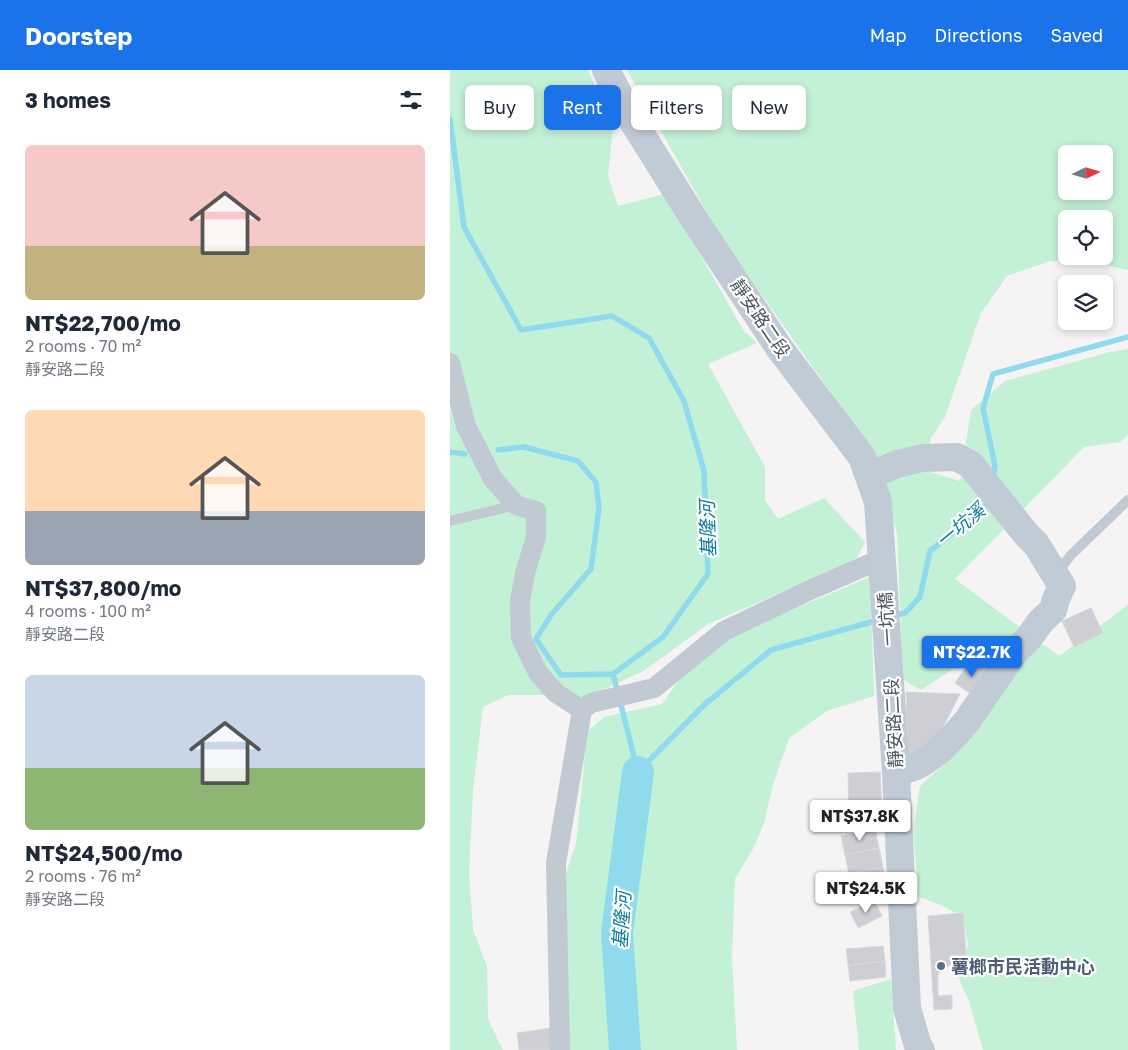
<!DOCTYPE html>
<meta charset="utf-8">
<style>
body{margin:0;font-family:"Golos Text","Noto Sans TC",sans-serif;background:#f6f6f7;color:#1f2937;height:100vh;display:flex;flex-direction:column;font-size:19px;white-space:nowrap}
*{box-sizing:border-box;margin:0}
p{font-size:16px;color:#747a83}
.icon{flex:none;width:28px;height:28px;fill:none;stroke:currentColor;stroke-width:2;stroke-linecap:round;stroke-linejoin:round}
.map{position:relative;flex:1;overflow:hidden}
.drawer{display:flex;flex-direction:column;background:#fff;width:450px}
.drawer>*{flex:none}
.top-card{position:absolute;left:15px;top:15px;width:475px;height:45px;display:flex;gap:10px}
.needle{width:32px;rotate:85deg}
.fabs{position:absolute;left:608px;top:75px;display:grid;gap:10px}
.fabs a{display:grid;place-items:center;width:55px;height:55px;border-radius:8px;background:#fff;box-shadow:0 2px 8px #0003;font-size:25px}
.price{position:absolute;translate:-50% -42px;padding:0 11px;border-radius:5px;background:#fff;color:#222;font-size:16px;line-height:32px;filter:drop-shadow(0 1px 2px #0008)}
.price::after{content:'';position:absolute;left:50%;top:30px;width:15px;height:11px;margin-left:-8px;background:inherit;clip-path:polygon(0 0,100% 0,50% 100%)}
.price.on{background:#1a73e8;color:#fff}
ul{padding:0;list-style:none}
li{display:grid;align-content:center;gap:10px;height:265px;padding:0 25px}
li span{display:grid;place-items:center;height:155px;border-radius:8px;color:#555}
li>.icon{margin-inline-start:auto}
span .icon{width:90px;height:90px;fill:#fffc;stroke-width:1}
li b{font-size:21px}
h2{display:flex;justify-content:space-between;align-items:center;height:60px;padding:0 25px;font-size:21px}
.chip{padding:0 18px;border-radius:8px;background:#fff;box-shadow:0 2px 8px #0003;font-size:18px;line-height:45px}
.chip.on{background:#1a73e8;color:#fff}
header{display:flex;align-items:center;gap:30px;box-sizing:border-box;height:70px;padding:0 25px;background:#1a73e8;color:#fff}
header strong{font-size:24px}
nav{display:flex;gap:28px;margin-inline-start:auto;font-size:18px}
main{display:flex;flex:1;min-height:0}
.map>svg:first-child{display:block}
</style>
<header>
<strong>Doorstep</strong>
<nav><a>Map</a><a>Directions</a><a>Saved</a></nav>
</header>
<main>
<section class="drawer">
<h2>3 homes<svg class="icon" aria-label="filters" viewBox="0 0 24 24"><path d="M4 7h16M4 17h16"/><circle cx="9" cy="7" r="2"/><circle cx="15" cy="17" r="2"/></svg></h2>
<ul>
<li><span style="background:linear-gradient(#f6c9c9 65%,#c2b280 0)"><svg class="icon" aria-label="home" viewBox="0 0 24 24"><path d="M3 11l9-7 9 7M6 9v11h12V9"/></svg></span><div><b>NT$22,700/mo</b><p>2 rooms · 70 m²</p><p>靜安路二段</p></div></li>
<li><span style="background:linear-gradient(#ffd9b3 65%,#9aa5b1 0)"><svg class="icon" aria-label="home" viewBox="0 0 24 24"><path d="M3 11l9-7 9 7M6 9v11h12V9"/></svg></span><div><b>NT$37,800/mo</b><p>4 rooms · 100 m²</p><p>靜安路二段</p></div></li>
<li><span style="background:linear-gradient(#c9d6e8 60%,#8fb573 0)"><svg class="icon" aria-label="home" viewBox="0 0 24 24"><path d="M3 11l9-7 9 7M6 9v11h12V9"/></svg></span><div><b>NT$24,500/mo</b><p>2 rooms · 76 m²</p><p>靜安路二段</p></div></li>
</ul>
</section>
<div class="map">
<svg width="678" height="980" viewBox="0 0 678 980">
<rect width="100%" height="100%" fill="#f5f3f3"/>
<!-- green -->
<path fill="#c3f1d5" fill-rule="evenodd" d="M0 0H138L163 58 158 106 168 136 214 124 233 154 293 260 307 273 258 294 315 397V430L328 449 374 428 415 472 407 488 391 497 258 554 195 600 145 624 128 630 99 625H58L33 637 23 721 19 803 23 860 37 896 38 949 53 980H0Z
M177 0H678V200L638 191H600L557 206 531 243 495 347 481 368 473 400 510 411 521 340 555 311 660 282 678 279V365L670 372 634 377 505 509 609 586 678 535V980H533L519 932 507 903 518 875 513 847 491 835 469 827 463 763 470 716 512 678 552 621 523 586 471 620 453 610 447 463 423 382 270 166ZM616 84H654V121H616ZM616 149H654V186H616Z
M420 507 424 626 377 641 339 668 323 715 314 753 304 777 285 809 282 887 287 980H116V803L126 774 136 675 139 660 154 647 212 634 237 599 277 567Z
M441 909 446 980H409L403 921Z"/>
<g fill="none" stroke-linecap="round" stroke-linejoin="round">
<!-- stream -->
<path stroke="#90daee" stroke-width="5.5" d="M0 49 14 157 71 260 162 246 199 268 234 331 254 401 258 504 213 567 163 604 188 702
M48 380 74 377 128 391 146 412 149 438 141 499 101 545 86 569 111 605 163 604
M0 382 15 384
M543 409 545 396 533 338 543 304 678 267
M442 546 455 543 470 527 480 481 539 434V431
M188 702 254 635 321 580 428 550"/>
<!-- river -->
<path stroke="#90daee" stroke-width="32" d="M175 980 167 863 188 702"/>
</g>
<!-- building -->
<path fill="#cdcfd5" stroke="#d7d9de" d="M641 538 653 563 624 577 612 551Z
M521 590 540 603 524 626 505 613Z
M456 622 510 624 476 690 458 691Z
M430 702 432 740 399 742 398 703Z
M425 760 429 778 395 785 391 766Z
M429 778 433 797 399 804 395 785Z
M433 797 438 821 404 828 399 804Z
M424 830 432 846 408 858 400 842Z
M513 843 516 885 488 903V926L502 925V939L484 940 478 846Z
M433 876 435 891 398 895 396 879Z
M435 891 436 907 400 911 398 895Z
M101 958 104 980H69L67 963Z"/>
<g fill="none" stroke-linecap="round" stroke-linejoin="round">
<!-- lane -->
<path stroke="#c1cad2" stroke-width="10" d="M0 451 66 435
M606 504 621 485 678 430"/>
<!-- street -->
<path stroke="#c1cad2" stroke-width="20" d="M0 293 16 356 43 409 66 435 86 441V467L75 503 70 531 71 568 88 603 106 623 132 640
M110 980 106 793 132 640 141 633 204 618 274 561 360 520 431 489"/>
<!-- secondary -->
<path stroke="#c1cbd6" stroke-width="28" d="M156 0 182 50 246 152 330 279 412 387 428 432 446 703 457 938 468 976 471 980
M419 406 447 394 472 388 507 387 521 395 576 464 586 474 612 516 606 529 603 540 591 551 578 569 564 583 517 651 504 666 490 680 475 691 466 696 446 703"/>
</g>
<!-- markers -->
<circle fill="#5c6f8a" stroke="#fff" stroke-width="2" cx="491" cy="896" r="5"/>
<g text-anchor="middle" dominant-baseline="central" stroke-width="4.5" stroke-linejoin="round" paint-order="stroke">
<!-- street labels -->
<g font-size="18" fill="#4a5661" stroke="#fff">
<text transform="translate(311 248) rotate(56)">靜安路二段</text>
<text transform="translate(436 549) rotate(-94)">一坑橋</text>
<text transform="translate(443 653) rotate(-93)">靜安路二段</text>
</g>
<!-- service labels -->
<g font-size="18" font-weight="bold" fill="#4e5e75" stroke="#fff" text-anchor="start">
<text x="501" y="896">薯榔市民活動中心</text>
</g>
<!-- water labels -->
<g font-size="19" font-style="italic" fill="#0c7c9b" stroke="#fff">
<text transform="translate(510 455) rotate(-40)">一坑溪</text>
<text transform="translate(257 459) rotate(-92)">基隆河</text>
<text transform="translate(171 850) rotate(-86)">基隆河</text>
</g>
</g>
</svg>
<div class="fabs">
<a><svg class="needle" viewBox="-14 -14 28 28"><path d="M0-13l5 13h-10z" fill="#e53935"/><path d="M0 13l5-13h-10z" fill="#747a83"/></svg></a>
<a><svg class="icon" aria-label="locate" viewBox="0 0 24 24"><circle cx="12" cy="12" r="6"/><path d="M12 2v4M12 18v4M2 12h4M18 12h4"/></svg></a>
<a><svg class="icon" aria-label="layers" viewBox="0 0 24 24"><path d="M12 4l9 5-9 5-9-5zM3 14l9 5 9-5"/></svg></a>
</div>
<b class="price on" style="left:522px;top:608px">NT$22.7K</b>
<b class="price" style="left:410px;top:772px">NT$37.8K</b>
<b class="price" style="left:416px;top:844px">NT$24.5K</b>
<div class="top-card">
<a class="chip">Buy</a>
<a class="chip on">Rent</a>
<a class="chip">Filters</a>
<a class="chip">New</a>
</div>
</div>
</main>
